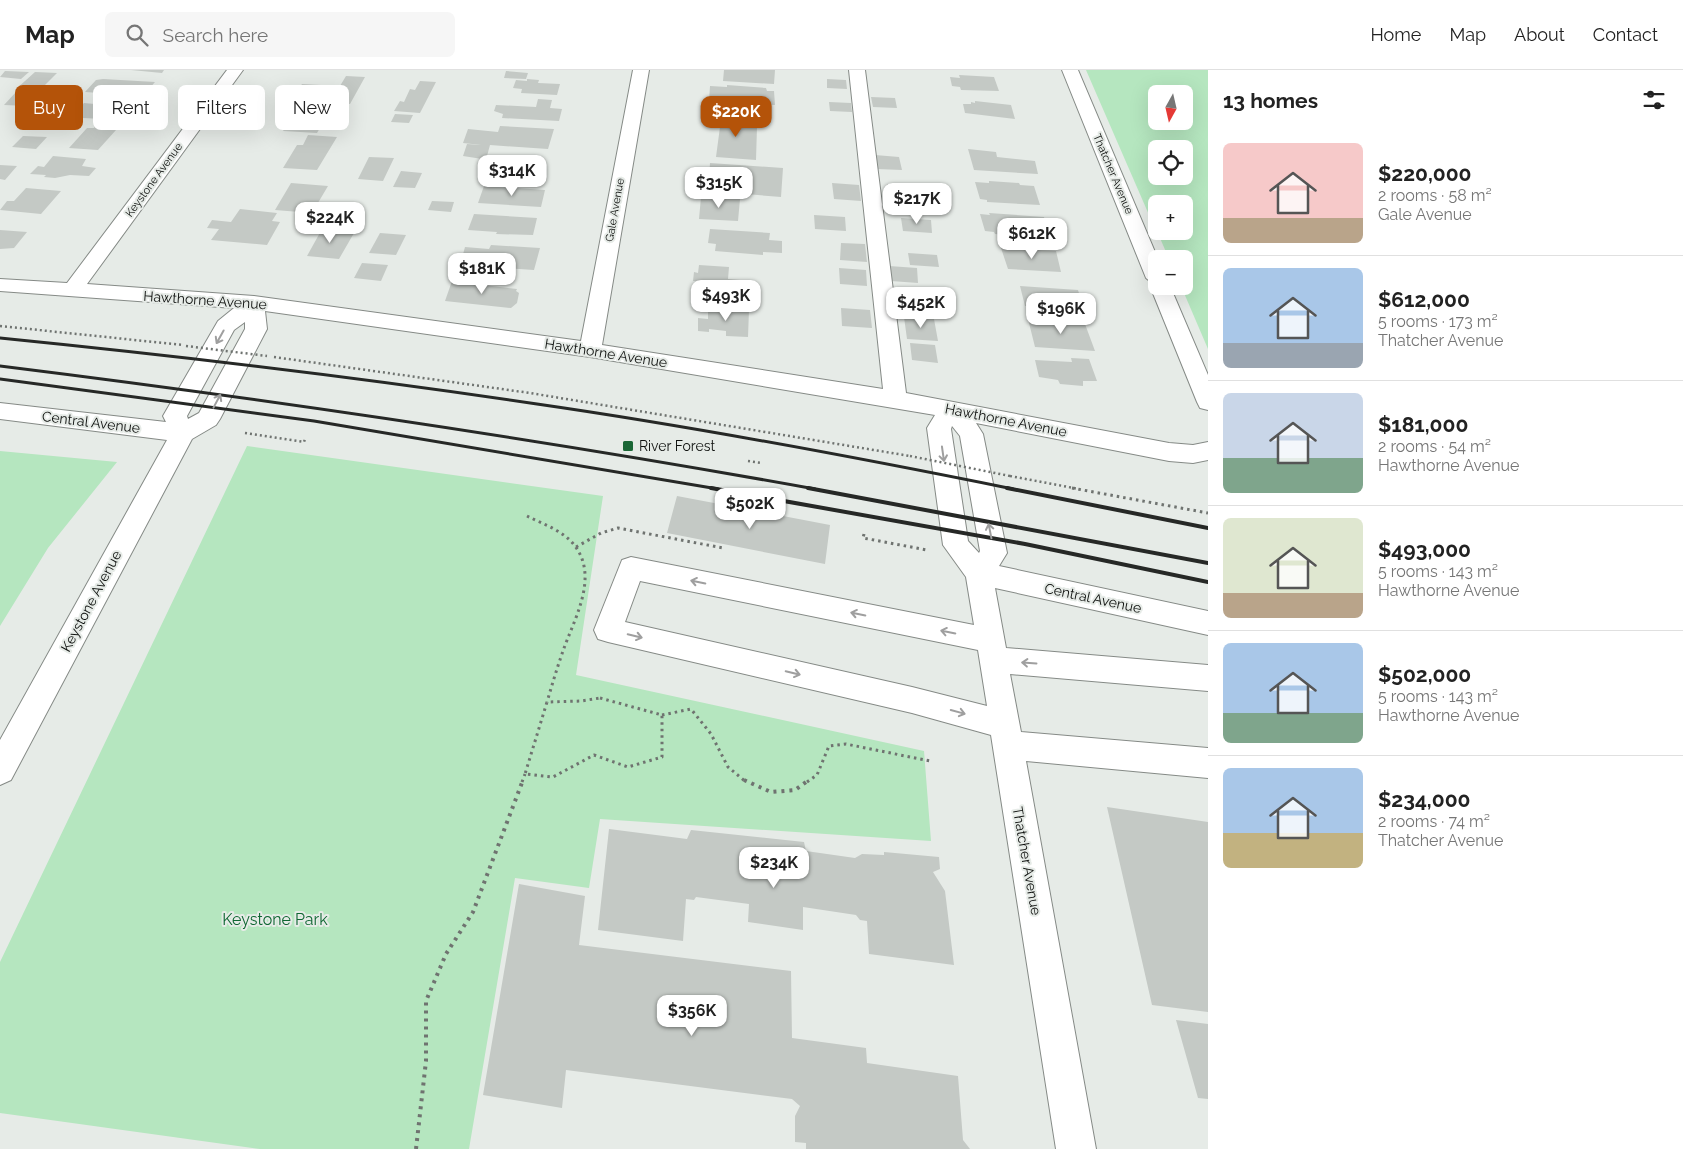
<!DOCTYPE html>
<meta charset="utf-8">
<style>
body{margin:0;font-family:Raleway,sans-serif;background:#f6f6f6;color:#222;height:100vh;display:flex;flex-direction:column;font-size:19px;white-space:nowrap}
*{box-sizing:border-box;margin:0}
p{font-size:16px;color:#767676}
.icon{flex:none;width:28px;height:28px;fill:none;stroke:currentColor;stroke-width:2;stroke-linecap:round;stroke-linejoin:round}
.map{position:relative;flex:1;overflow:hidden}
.side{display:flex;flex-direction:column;background:#fff;width:475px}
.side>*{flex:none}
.top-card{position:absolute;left:15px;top:15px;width:475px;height:45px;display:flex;gap:10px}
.needle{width:32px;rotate:188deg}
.controls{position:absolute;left:1148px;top:15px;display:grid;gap:10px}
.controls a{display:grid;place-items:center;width:45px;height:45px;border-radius:8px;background:#fff;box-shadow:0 5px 20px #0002;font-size:25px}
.price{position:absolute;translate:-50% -42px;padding:0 11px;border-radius:10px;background:#fff;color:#222;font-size:16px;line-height:32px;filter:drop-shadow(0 1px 2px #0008)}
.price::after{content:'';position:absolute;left:50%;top:30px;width:15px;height:11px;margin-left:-8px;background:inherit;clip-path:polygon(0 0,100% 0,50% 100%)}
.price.selected{background:#b45309;color:#fff}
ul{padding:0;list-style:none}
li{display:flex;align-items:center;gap:15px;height:125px;padding:0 15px}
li+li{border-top:1px solid #e0e0e0}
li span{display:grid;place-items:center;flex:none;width:140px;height:100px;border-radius:8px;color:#555}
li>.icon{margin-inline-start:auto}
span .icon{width:60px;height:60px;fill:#fffc;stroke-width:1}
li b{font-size:21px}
h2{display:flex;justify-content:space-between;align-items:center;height:60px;padding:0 15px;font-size:21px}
.chip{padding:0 18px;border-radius:8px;background:#fff;box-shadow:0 5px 20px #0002;font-size:18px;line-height:45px}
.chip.selected{background:#b45309;color:#fff}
header{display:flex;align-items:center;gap:30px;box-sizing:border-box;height:70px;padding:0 25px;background:#fff;border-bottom:1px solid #e0e0e0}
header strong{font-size:24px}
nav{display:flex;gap:28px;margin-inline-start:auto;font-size:18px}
.search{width:350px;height:45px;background:#f6f6f6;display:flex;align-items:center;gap:12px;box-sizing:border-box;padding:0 18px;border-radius:8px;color:#767676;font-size:19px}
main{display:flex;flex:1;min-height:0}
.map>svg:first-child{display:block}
</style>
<header>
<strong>Map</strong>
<div class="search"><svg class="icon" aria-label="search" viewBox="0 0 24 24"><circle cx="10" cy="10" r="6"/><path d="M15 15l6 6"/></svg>Search here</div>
<nav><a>Home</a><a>Map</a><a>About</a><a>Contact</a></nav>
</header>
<main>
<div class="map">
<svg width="1208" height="1079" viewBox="0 0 1208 1079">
<rect width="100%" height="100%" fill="#e6ebe7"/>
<!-- green -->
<path fill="#b5e6bf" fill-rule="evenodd" d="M1086 0H1208V279L1181 216H1184V189H1169L1157 161H1184V134H1156V161ZM1156 24H1184V51H1156ZM1156 79H1184V106H1156Z
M247 376 603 426 576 605 924 681 931 771 600 749 589 818 515 808 469 1079H260L0 1043V892Z
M0 381 117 392 48 478 0 556Z"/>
<!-- building -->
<path fill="#c4c9c5" d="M131 0H164L162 3Z
M724 0H775L774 14 723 11Z
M5 1 29 2 21 9 0 7Z
M506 1 528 3 526 9 504 8Z
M35 2 57 3 38 22 15 20Z
M959 5 994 7 999 21 961 20 960 17 952 16 950 7 960 8Z
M346 6 365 7 350 34 291 30 302 14 340 16Z
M103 9 155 12 143 26 85 22 96 10Z
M527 9 539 10 538 13 560 14 557 25 521 23 522 19 513 18 516 10 527 11Z
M827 9 846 10 847 19 827 18Z
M420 11 436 12 420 43 394 41 400 31 404 32 410 19 415 20Z
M727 15 766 18 767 21H774L775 35 709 31 710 16 727 17Z
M16 22 39 23 28 36 4 35Z
M871 27 895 28 897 38 873 37Z
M538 29 552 30 550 38 562 39 559 51 502 48 503 44 494 41 496 35 536 37Z
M975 31 1011 35 1015 49 965 43 963 34H971V32L975 33Z
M829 32 851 33 852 42 830 41Z
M84 33 126 37H134L123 50 63 47 72 37H80Z
M718 43 729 44V48L750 49V57H757L756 90 716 87 720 57H713V47H718Z
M293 44 327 46 317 63 283 61Z
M395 44 413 45 409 53 391 52Z
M97 54 117 55 112 60H116L98 80 69 78 87 58H94Z
M500 56 554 59 548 79 490 75 487 86 531 87 541 88 546 92 545 96 540 98 537 106 491 102 495 91 463 86 467 74 481 75 463 73 468 59 498 62Z
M308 65 337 67 317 100 283 98 297 75H303Z
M23 66 47 67 36 79 12 77Z
M968 79 996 82 997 87 1035 91 1038 104 974 100Z
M875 85 899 87 902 100 877 99Z
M53 86 86 89 82 96 96 98 89 106 70 105 55 108 44 107 46 105 30 104 38 96 44 97Z
M369 87 394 88 383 111 358 109Z
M710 93 783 98 781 127 708 121Z
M0 95 17 96 5 110 0 109Z
M401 101 422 103 415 118 393 117Z
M989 111 1019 113 1020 115 1034 116 1040 135 987 132V130L980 129 975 112 989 113Z
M291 113 328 116 312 143 275 140Z
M832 113 859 115 861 131 834 129Z
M887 114 914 115 916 130 890 128Z
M484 116 545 120 541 137 478 133Z
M26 118 61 121 41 144 0 140 7 131H14Z
M701 127 740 129 738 151 699 149Z
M432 131 454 132 451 142 428 140Z
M240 139 277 143 272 151 280 152 267 175 211 170 219 159 207 158 212 150 231 152Z
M989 143 1044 147 1051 168 995 164 994 162 985 161 980 144 990 145Z
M474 144 537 148 533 165 496 164 497 162 468 160Z
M814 145 845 147 846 161 815 159Z
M901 148 931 150 932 163 903 161Z
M322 159 354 163 339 189 307 186Z
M710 159 770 163 769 170 782 171V183L763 182V185L715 181 716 174 708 173Z
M0 160 27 162 14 178 0 179Z
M380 163 406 165 396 185 369 183Z
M841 173 865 174 867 192 840 190Z
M491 175 540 178 534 200 460 195 465 177 489 179Z
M1001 178 1056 181 1061 202 1008 199Z
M908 183 937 185 939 197 910 195Z
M362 193 388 195 381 211 354 208Z
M699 195 729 197 728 209 740 210V226L697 223 698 211H693L694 202 698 203Z
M889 196 917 198 918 213 891 211Z
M839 198 866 200 867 216 840 214Z
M452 211 517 219 516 221 519 223 517 233 511 238 445 231Z
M1020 216 1078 220 1084 240 1025 236Z
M708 237 749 240 748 267 726 266V261L709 259V262L698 261V248L708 249Z
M841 238 870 240 872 258 842 256Z
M904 247 934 249 938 271 907 269Z
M1028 249 1085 254 1095 281 1035 277Z
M910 273 935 275 938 293 912 290Z
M1071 288 1089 289 1097 311H1083V316L1060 314 1058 310 1039 307 1035 290 1072 292Z
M677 426 830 455 825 494 667 463Z
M1107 737 1208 752V942L1152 935Z
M609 759 687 769 691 760 804 772 806 781 855 788 862 784 884 785V782L939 787 940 799 933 802 945 821 954 895 869 884 867 851 860 850 856 845 803 837V860L748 852 749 834 696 827 694 830 686 829 683 871 598 860Z
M519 814 585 826 579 875 791 901 792 968 866 978 867 993 958 1006 963 1070 970 1079H806V1073L795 1072V1046L800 1036 792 1029 566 1000 562 1038 483 1025Z
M1176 950 1208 954V1029L1198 1028Z"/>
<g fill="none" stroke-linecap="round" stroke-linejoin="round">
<defs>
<path id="minor" d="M227 0H243L87 214 254 226 581 271 633 0H649L602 275 883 319 849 0H865L906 323 1169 373 1193 375 1208 372V390L1193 393 1169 391 976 353 983 364 1007 483 999 496 1208 541V565L995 518 1006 578 1208 595V621L1010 604 1021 662 1208 678V708L1026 691 1096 1079H1056L991 665 912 643 608 572 598 569 594 560 622 490 631 487 974 555 966 507 943 475 927 358 935 345 590 287 265 241 267 259 220 349 216 355 192 369 11 710 0 715V670L167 370 0 349V333L166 352 163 346 218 251 234 238 0 221V209L67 213ZM245 252V259L199 343 188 349 187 346 234 260ZM952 356 960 366 980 481 979 483 968 471 951 359ZM640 511 978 580 987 636 912 617 625 552Z
M1062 0H1078L1158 189H1156V216H1170L1208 305V340L1200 338 1197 332 1150 216 1152 213 1146 208Z"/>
</defs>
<!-- minor casing -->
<use href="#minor" stroke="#858a86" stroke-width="2"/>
<!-- path-far2 -->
<path stroke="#6f7370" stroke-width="2.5" stroke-dasharray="2 3" stroke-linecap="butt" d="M0 256 183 275
M274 287 530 323 910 386
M245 363 304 372 305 369
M748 391 762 393
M1010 406 1079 419"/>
<!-- path-far1 -->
<path stroke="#6f7370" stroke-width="3" stroke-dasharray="2.5 4" stroke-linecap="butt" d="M1072 418 1208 443
M527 446C543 454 564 461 575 476 599 508 574 549 563 581 557 598 552 615 547 632
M864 464 863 468 927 480
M576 477 601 463 618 458 723 478
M600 628 662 645V687L628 697 594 685 553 707 525 704 547 632 581 631Z
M662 645 691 639 711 664 728 697 746 712
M522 712 525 704
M807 712 817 705 829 676 846 674 930 691"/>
<!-- path -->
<path stroke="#6f7370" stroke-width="4" stroke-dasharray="3 5" stroke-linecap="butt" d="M744 710 771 722 795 720 809 710
M416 1079 426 991V931L446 884 473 842 523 710"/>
<!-- minor -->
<use href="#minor" fill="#fff" fill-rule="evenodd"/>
<!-- rail-far1 -->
<path stroke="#262826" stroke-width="3" d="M0 268C179 286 358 307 537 334 696 357 855 387 1013 419
M0 296C273 330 544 370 815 419
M0 309 314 351 718 419"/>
<!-- rail -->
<path stroke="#262826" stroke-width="4" d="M711 418 1025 474 1208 512
M808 418 1208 493
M1007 418 1208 458"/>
<!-- path-bridge -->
<path stroke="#6f7370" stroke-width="2.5" stroke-dasharray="2 3" stroke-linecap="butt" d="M186 276 267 286
M910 386 1010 406"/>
</g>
<!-- one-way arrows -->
<defs><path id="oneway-shaft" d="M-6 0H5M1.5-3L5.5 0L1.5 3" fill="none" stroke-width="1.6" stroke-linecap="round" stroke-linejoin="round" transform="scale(1.25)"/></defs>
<g stroke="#9f9f9f">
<use href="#oneway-shaft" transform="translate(220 267) rotate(119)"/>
<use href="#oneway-shaft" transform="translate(217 331) rotate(-62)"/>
<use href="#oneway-shaft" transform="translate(943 384) rotate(82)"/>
<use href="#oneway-shaft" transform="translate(990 461) rotate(-101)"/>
<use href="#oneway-shaft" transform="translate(698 512) rotate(-168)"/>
<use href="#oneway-shaft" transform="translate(858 544) rotate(-168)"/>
<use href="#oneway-shaft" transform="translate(948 562) rotate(-169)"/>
<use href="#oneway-shaft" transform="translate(635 566) rotate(13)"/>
<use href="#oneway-shaft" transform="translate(1029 593) rotate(-176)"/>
<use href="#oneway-shaft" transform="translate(793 603) rotate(13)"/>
<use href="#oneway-shaft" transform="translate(958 642) rotate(15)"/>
</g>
<!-- markers -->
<rect fill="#1b6736" stroke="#e6ebe7" stroke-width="2" x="622" y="370" width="12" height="12" rx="2.5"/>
<g text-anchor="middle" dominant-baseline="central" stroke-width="4" stroke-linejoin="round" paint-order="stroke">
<!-- far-street labels -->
<g font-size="11" fill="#0e100e" stroke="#e6ebe7">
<text transform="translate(1113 104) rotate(67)">Thatcher Avenue</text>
<text transform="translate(154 110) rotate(-54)">Keystone Avenue</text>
<text transform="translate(615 140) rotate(-80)">Gale Avenue</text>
</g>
<!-- street labels -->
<g font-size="14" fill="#0e100e" stroke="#e6ebe7">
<text transform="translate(205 230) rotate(4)">Hawthorne Avenue</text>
<text transform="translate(606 283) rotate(9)">Hawthorne Avenue</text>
<text transform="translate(1006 350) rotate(11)">Hawthorne Avenue</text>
<text transform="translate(91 352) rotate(7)">Central Avenue</text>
<text transform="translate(1093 528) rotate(12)">Central Avenue</text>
<text transform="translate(91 531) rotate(-62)">Keystone Avenue</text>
<text transform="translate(1027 791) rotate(80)">Thatcher Avenue</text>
</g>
<!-- poi labels -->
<g font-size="14" fill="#0e100e" stroke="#e6ebe7" text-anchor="start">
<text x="639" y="376">River Forest</text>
</g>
<!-- near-park labels -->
<g font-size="16" fill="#0e6732" stroke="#e6ebe7">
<text x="275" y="849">Keystone Park</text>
</g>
</g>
</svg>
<div class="controls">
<a><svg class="needle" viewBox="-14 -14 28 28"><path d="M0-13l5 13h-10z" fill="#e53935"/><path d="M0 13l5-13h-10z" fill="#767676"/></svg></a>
<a><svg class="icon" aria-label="locate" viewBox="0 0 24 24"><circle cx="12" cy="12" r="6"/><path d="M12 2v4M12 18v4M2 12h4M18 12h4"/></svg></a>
<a>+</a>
<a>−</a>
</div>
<b class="price selected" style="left:736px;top:68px">$220K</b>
<b class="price" style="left:512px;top:127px">$314K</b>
<b class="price" style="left:719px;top:139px">$315K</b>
<b class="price" style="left:917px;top:155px">$217K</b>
<b class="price" style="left:330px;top:174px">$224K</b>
<b class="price" style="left:1032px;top:190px">$612K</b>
<b class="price" style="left:482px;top:225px">$181K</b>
<b class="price" style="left:726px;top:252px">$493K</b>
<b class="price" style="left:921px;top:259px">$452K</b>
<b class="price" style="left:1061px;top:265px">$196K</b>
<b class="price" style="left:750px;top:460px">$502K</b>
<b class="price" style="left:774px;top:819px">$234K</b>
<b class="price" style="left:692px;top:967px">$356K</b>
<div class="top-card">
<a class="chip selected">Buy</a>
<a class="chip">Rent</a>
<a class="chip">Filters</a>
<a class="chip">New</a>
</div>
</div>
<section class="side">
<h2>13 homes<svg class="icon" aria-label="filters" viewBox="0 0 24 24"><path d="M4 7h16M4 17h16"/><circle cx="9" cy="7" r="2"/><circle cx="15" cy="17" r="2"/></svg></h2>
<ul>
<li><span style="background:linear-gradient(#f6c9c9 75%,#b9a48a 0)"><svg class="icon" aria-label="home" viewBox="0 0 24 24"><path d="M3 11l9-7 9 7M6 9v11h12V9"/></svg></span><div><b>$220,000</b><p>2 rooms · 58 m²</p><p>Gale Avenue</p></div></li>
<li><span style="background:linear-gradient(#a9c7e8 75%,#9aa5b1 0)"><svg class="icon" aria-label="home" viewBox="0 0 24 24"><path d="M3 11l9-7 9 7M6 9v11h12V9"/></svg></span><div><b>$612,000</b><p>5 rooms · 173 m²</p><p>Thatcher Avenue</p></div></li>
<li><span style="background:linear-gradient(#c9d6e8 65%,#7fa58c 0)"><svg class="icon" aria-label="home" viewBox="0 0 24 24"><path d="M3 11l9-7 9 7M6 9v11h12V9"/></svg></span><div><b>$181,000</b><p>2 rooms · 54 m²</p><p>Hawthorne Avenue</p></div></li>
<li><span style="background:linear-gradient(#dfe7d0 75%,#b9a48a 0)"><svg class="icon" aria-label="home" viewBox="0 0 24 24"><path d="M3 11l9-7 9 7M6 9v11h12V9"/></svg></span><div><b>$493,000</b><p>5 rooms · 143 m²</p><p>Hawthorne Avenue</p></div></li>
<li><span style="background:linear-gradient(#a9c7e8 70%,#7fa58c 0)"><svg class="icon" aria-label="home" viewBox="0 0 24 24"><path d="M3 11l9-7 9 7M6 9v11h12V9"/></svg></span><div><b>$502,000</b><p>5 rooms · 143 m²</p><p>Hawthorne Avenue</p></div></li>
<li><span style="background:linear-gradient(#a9c7e8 65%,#c2b280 0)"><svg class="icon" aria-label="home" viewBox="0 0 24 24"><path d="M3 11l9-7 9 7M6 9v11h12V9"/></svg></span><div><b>$234,000</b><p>2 rooms · 74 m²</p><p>Thatcher Avenue</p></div></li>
</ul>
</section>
</main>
